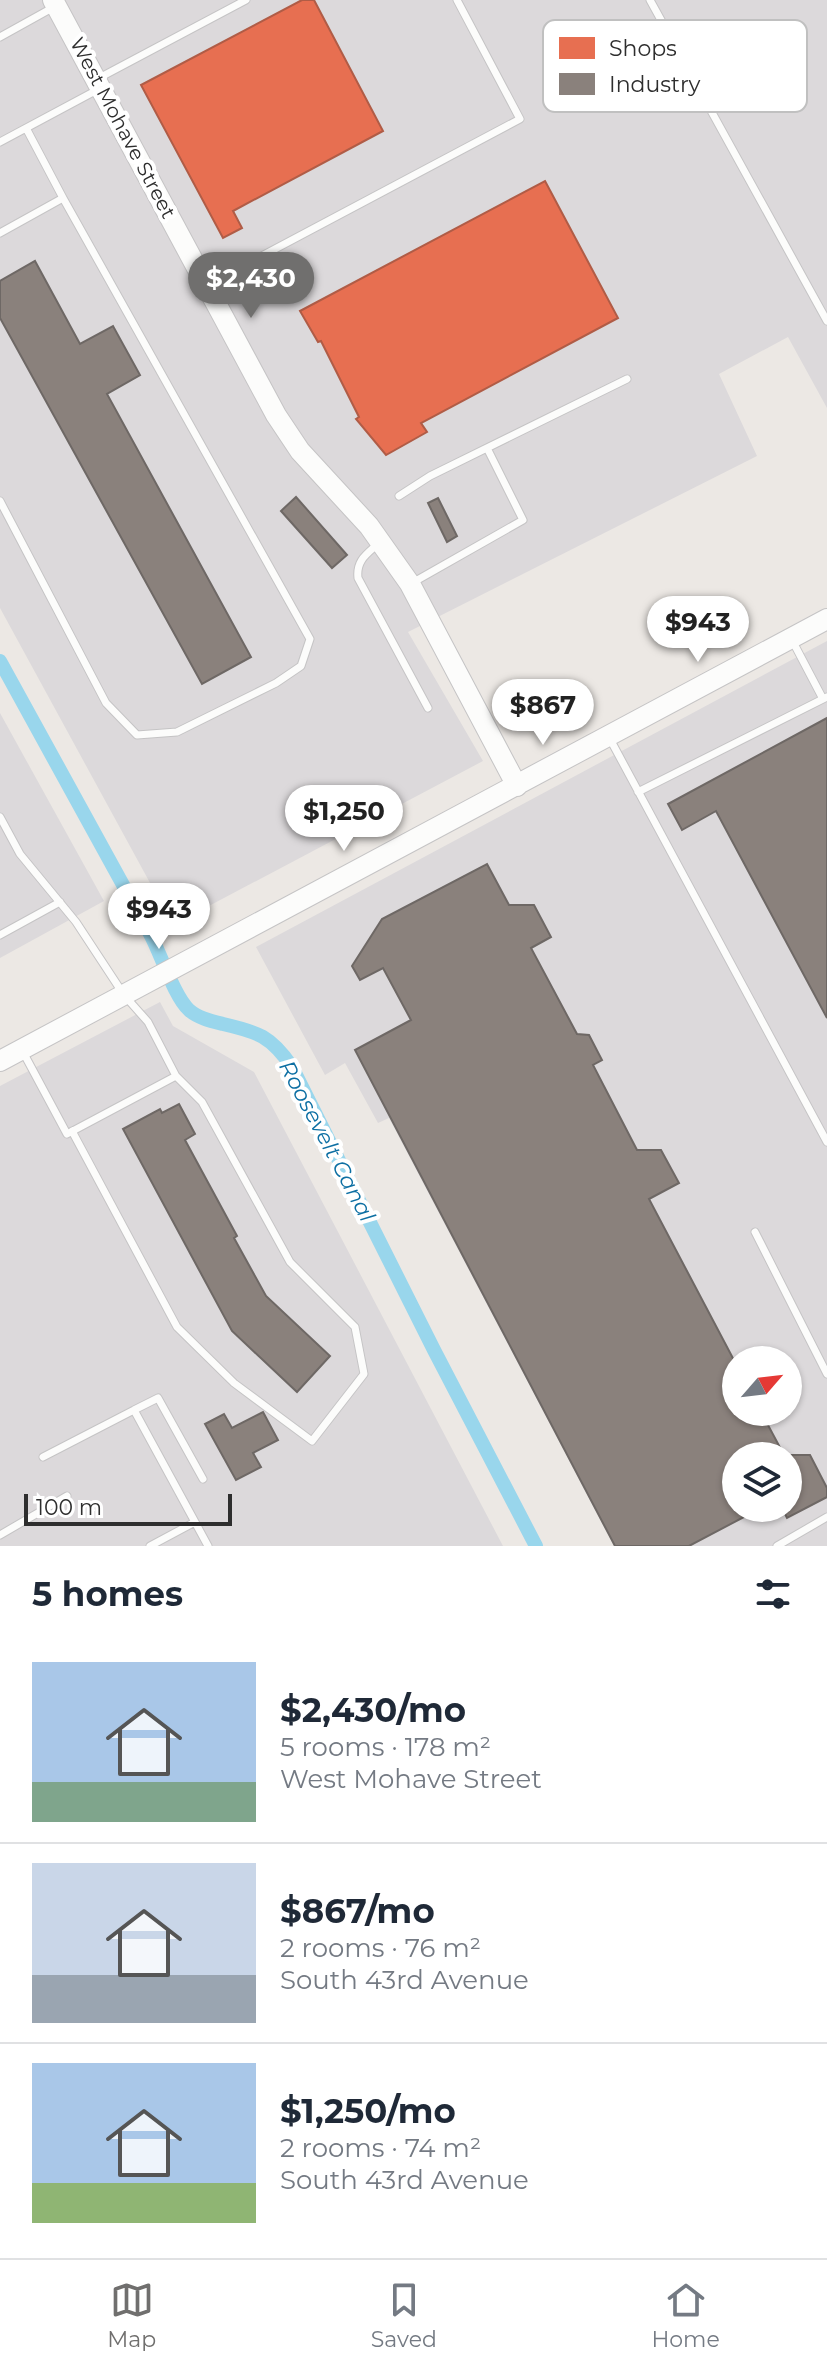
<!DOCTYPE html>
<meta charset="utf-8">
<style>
body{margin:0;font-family:Montserrat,sans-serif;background:#f2f2f3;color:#1f2937;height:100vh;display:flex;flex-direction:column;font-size:30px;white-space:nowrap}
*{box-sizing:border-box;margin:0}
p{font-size:26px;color:#747a83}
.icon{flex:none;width:44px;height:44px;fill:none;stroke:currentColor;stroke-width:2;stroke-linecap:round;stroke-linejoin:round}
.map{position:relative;height:1546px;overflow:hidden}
.sheet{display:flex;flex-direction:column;background:#fff;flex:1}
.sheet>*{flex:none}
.needle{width:52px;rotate:62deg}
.controls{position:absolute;left:722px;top:1346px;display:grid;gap:16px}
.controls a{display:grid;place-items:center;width:80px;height:80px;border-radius:50%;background:#fff;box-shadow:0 2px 6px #0004;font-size:40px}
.scale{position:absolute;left:24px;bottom:20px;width:208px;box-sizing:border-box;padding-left:8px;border:4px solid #2e2e2e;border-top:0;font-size:22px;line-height:28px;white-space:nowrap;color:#2e2e2e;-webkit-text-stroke:6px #fff;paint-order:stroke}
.price{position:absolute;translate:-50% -68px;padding:0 18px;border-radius:28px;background:#fff;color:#222;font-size:26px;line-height:52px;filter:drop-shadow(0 2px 4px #0008)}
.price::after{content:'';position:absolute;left:50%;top:48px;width:24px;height:18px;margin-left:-12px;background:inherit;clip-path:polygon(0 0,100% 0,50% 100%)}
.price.current{background:#706f6e;color:#fff}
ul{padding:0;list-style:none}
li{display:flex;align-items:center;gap:24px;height:200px;padding:0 32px}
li+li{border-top:2px solid #e0e1e3}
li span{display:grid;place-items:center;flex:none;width:224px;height:160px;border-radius:0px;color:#555}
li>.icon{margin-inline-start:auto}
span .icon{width:96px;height:96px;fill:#fffc;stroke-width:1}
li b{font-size:34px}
h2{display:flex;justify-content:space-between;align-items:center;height:96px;padding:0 32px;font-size:34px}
.menu{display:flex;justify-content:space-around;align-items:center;height:112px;border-top:2px solid #e0e1e3;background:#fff;font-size:22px;color:#747a83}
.menu a{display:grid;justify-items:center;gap:4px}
.menu .current{color:#706f6e}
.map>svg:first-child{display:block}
</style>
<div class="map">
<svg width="827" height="1546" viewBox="0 0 827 1546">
<rect width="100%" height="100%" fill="#ece8e4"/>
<!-- industrial -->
<path fill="#dcd9db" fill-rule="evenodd" d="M0 0H827V408L788 337 719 374 757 456 408 632 483 761 173 925 0 608Z
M827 641V1546H614L389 1118 378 1123 345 1063 325 1075 256 947ZM736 1360H788V1412H736ZM736 1456H788V1508H736Z
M0 713 104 901 0 958Z
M160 1002 173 1026 254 1072 503 1546H0V1086Z"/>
<!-- shops -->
<path fill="#e76f51" stroke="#b05c46" stroke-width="2" d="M302 0H314L383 131 233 211 242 228 223 238 141 85Z
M545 181 618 318 421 423 427 432 386 455 356 419 359 417 321 341 318 342 300 311Z"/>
<!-- industry -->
<path fill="#8a817c" stroke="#6e6865" stroke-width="2" d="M35 261 80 344 113 326 140 375 107 394 251 657 202 684 0 318V281Z
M296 497 347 555 332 568 281 511Z
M438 498 457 536 447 542 428 503Z
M827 718V1018L716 811 682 830 668 804Z
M487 864 509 905H534L551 937 531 948 577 1034 589 1035 602 1060 593 1065 637 1150H661L679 1183 649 1199 736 1364V1412H761L784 1455H810L827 1488V1497L787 1518 782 1508H788V1456H736V1508H761L689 1546H615L355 1050 411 1020 383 968 360 980 352 966 382 919Z
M179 1104 195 1134 185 1140 237 1236 234 1238 266 1296 330 1356 297 1392 232 1331 123 1129 160 1109 162 1113Z
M263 1412 278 1440 253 1453 261 1467 236 1480 205 1424 224 1414 232 1428Z"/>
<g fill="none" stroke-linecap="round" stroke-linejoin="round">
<!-- canal -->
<path stroke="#99d6ec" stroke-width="14" d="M0 661C50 752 100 843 150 934 161 954 174 996 189 1010 198 1018 211 1021 223 1024 258 1032 271 1036 292 1067L434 1350 536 1546"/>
<defs>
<path id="lane" d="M650 0 827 321
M0 37 54 7
M99 78 246 0
M0 142 99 89
M0 233 63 198 26 128
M209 284 520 119 457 0
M399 496 430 476 627 379
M0 501 106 703 137 735 177 732 276 683 301 666 310 639 63 198
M379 543C367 554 356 560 358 578L428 708
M412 583 523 520 487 448
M792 640 823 699
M610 739 827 1142
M638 792 827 697
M0 817 20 854 76 922 124 995 148 1022 176 1076 67 1134 23 1052
M0 935 60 902
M72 1131 177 1327 234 1383 312 1441 364 1374 355 1327 290 1262 202 1102 176 1076
M755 1232 827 1374
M43 1457 134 1410
M195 1522 134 1410 158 1398 203 1479
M0 1535 67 1496
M150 1546 195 1522 208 1546
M777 1546 827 1517"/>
<path id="secondary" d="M53 0 276 415 300 451 369 526 410 584 517 786
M0 1061 827 619"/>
</defs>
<!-- lane casing -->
<use href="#lane" stroke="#c5c4c5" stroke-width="9"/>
<!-- secondary casing -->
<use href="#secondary" stroke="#c5c4c5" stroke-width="22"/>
<!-- lane -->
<use href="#lane" stroke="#fcfcfb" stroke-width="7"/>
<!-- secondary -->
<use href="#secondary" stroke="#fcfcfb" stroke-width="20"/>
</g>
<g text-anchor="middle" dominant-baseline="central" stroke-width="8" stroke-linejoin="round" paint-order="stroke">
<!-- street labels -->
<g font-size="20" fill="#2e2e2e" stroke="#fff">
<text transform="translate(123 128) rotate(62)">West Mohave Street</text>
</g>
<!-- water labels -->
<g font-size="22" font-style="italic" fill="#0d6fa3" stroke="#fff">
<text transform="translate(327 1141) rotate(62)">Roosevelt Canal</text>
</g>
</g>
<!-- legend -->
<rect x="543" y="20" width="264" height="92" rx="12" fill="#fff" stroke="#c0c0c0" stroke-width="2"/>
<rect x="559" y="37" width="36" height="22" fill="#e76f51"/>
<rect x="559" y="73" width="36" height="22" fill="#8a817c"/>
<g font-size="22" fill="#2e2e2e">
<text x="609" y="56">Shops</text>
<text x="609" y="92">Industry</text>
</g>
</svg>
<div class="controls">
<a><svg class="needle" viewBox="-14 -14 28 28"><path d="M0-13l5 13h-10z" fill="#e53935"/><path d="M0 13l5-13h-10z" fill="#747a83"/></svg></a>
<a><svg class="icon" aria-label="layers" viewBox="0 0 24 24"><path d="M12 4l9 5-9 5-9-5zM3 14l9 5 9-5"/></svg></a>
</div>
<div class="scale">100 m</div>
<b class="price current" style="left:251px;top:320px">$2,430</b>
<b class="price" style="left:698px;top:664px">$943</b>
<b class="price" style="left:543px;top:747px">$867</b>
<b class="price" style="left:344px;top:853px">$1,250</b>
<b class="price" style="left:159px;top:951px">$943</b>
</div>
<section class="sheet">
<h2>5 homes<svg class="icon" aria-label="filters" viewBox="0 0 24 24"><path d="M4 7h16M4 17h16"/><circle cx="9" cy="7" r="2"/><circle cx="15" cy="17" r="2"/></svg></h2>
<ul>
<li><span style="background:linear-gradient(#a9c7e8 75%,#7fa58c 0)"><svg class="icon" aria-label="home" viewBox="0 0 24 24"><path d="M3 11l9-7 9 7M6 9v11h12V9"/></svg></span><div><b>$2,430/mo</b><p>5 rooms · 178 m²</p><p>West Mohave Street</p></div></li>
<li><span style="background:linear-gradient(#c9d6e8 70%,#9aa5b1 0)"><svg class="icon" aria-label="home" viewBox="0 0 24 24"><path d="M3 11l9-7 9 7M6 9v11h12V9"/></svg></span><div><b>$867/mo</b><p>2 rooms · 76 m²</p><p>South 43rd Avenue</p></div></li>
<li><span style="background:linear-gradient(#a9c7e8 75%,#8fb573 0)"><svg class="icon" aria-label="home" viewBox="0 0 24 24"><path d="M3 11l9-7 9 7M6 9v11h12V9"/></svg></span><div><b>$1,250/mo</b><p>2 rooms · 74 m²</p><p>South 43rd Avenue</p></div></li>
</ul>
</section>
<nav class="menu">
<a class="current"><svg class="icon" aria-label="map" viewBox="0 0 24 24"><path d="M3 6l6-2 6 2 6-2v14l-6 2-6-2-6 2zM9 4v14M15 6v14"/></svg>Map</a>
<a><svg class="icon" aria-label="saved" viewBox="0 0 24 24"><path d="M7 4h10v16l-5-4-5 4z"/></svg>Saved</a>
<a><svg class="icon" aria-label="home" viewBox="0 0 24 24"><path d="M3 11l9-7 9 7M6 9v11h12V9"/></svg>Home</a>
</nav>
